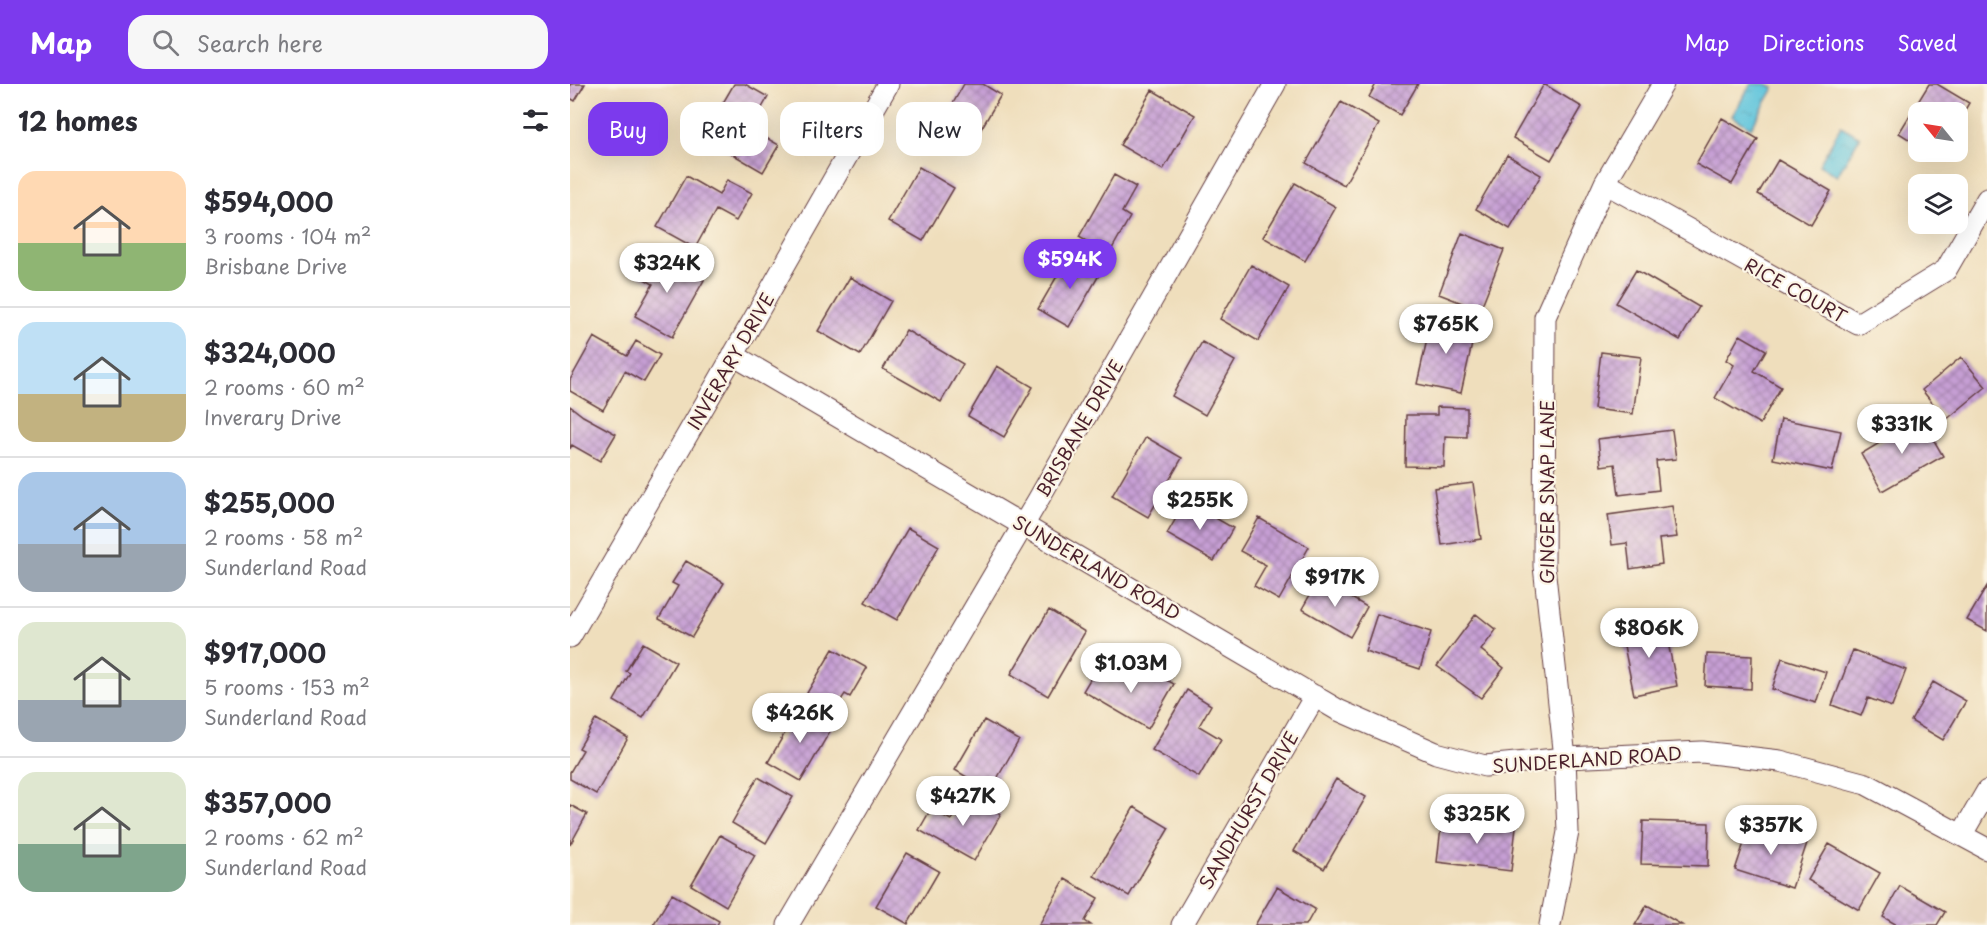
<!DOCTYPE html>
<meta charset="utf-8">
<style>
body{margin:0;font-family:"Playpen Sans",sans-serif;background:#f7f7f7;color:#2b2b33;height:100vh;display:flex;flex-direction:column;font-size:22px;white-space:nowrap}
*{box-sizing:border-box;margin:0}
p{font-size:20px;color:#7c7c81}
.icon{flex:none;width:33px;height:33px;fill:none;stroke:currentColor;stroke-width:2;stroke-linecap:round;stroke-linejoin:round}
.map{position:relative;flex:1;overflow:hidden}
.drawer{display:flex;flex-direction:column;background:#fff;width:570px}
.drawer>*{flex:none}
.banner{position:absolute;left:18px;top:18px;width:570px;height:54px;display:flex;gap:12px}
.needle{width:39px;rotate:300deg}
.fabs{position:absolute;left:1338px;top:18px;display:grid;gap:12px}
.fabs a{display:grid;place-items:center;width:60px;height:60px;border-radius:12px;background:#fff;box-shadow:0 6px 24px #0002;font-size:30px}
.price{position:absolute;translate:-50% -51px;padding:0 14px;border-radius:21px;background:#fff;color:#222;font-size:20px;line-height:39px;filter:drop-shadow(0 2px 3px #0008)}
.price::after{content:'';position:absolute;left:50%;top:36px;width:18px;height:14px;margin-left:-9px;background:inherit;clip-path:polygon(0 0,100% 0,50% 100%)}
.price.current{background:#7c3aed;color:#fff}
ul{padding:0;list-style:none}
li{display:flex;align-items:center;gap:18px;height:150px;padding:0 18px}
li+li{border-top:2px solid #e1e1e2}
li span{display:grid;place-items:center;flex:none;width:168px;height:120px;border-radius:18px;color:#555}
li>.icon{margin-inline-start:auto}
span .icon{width:72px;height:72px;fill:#fffc;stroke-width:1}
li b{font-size:26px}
h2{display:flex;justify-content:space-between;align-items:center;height:72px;padding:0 18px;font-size:26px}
.pill{padding:0 21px;border-radius:18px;background:#fff;box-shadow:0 6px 24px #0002;font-size:21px;line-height:54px}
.pill.current{background:#7c3aed;color:#fff}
header{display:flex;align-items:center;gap:36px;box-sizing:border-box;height:84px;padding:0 30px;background:#7c3aed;color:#fff}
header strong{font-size:28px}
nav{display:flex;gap:33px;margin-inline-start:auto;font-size:21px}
.search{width:420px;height:54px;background:#f7f7f7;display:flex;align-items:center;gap:15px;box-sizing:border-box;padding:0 21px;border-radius:18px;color:#7c7c81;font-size:22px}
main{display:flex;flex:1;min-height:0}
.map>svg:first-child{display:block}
</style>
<header>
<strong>Map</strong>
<div class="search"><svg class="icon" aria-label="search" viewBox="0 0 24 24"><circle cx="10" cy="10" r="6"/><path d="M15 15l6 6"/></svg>Search here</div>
<nav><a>Map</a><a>Directions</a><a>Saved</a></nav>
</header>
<main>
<section class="drawer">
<h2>12 homes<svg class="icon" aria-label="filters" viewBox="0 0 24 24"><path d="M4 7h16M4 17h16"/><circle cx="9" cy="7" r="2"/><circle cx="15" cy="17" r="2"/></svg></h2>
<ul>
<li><span style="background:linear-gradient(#ffd9b3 60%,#8fb573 0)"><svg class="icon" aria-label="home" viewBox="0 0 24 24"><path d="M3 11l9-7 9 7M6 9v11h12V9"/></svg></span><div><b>$594,000</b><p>3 rooms · 104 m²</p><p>Brisbane Drive</p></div></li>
<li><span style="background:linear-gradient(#bfe0f5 60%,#c2b280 0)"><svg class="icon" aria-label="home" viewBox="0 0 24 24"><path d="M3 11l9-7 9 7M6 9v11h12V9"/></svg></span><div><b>$324,000</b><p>2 rooms · 60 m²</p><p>Inverary Drive</p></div></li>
<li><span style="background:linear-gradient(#a9c7e8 60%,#9aa5b1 0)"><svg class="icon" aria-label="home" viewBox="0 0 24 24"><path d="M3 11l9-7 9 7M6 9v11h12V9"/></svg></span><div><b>$255,000</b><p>2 rooms · 58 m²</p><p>Sunderland Road</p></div></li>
<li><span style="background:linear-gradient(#dfe7d0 65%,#9aa5b1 0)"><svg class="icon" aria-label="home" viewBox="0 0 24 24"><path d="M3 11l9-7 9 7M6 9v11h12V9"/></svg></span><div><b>$917,000</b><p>5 rooms · 153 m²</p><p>Sunderland Road</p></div></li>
<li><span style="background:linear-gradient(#dfe7d0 60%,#7fa58c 0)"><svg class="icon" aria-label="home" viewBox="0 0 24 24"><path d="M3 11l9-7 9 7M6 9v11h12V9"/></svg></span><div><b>$357,000</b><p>2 rooms · 62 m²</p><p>Sunderland Road</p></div></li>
</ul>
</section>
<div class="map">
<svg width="1417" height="841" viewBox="0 0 1417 841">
<defs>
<pattern id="water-ripples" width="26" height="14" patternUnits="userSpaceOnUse" patternTransform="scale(1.5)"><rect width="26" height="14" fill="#5ec4dc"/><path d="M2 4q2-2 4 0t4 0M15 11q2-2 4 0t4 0" fill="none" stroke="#53a8bd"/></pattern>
<pattern id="building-cross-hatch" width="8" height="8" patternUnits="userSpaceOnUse" patternTransform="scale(1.5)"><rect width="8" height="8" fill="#c69fd4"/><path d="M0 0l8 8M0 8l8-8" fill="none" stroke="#a381ac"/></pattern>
</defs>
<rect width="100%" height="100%" fill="#fcf5e5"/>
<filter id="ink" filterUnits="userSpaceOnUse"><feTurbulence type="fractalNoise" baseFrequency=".0167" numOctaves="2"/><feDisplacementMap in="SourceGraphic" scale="12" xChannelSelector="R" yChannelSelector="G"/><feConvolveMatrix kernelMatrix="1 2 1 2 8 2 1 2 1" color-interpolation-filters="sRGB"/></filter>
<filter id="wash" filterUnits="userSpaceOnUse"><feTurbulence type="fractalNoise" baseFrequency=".008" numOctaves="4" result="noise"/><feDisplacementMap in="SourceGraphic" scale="24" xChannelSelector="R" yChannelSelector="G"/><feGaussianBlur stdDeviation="1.35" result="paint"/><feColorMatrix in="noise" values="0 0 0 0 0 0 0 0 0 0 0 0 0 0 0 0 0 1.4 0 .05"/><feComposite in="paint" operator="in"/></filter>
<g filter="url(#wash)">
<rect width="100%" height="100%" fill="#efdebc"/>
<!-- water -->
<path fill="url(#water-ripples)" stroke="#547284" stroke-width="1.5" d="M1181 0H1196L1204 4 1181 44 1162 32Z
M1271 42 1290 53 1267 92 1249 81Z"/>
<g id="blocks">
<!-- building -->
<path fill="url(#building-cross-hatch)" d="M0 0H15L5 17 0 14Z
M164 0H175L198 13 180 45 209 61 193 88 133 53Z
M394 0H413L431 11 397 69 365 51Z
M806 0H848L830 31 799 13Z
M974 0 1012 23 981 76 943 54Z
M1359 0H1367L1399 19 1388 38V28H1348V61L1329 49Z
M582 6 625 31 593 86 550 61Z
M771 18 809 40 774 101 736 79Z
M1152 34 1188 55 1162 100 1126 80Z
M937 71 971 91 940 145 906 125Z
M1208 76 1261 107 1241 141 1188 110Z
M349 83 384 104 353 157 318 137Z
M544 91 566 103 552 128 560 133 539 170 509 153Z
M116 92 149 111 157 96 182 109 166 137 146 126 125 164 87 143Z
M725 99 766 123 735 177 693 153Z
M892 149 934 166 910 226 869 210Z
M83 167 134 196 102 253 65 232 83 200 69 192Z
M501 168 532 186 499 243 468 225Z
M681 181 719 203 688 257 650 235Z
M1066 186 1129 223 1110 256 1046 219Z
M280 193 321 217 290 271 248 247Z
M862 233 906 242 891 309 847 300Z
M336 246 393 280 371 318 313 285Z
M1170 251 1196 266 1184 287 1211 303 1190 340 1145 314 1164 281 1156 276Z
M24 253 57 272 66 257 90 271 74 298 55 287 33 326 0 307V296Z
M632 258 665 277 635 331 602 312Z
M1031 268 1071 273 1063 330 1024 325Z
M1391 273 1416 303 1376 336 1352 306Z
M427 282 463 303 434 353 398 332Z
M0 322 13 332 46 350 30 377 2 361 0 365Z
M867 323 897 324V353L875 352 874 383 835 382 836 331H867Z
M1351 334 1373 372 1312 407 1291 370Z
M1211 335 1271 347 1262 387 1203 375Z
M1102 346 1106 375 1086 377 1089 406 1049 411 1045 380 1031 382 1028 355Z
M576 353 612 374 578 433 542 412Z
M903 399 911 455 872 461 864 404Z
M616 417 663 444 644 477 597 450Z
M1102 422 1107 453 1089 455 1092 480 1060 485 1057 459 1042 461 1038 431Z
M689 434 739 463 709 516 684 502 696 481 670 467Z
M338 444 369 462 327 536 295 518Z
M116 477 154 499 122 553 89 535 108 502 102 499Z
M749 495 797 523 780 553 732 525Z
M1417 502V547L1397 536Z
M479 526 515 548 478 612 441 590Z
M807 530 861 548 850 585 795 567Z
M906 530 926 546 911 566 934 584 911 614 867 582Z
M1094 539 1107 602 1064 611 1051 547Z
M73 559 106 578 73 634 44 617 60 589 56 587Z
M263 565 297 584 280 613 275 610 265 625 237 609Z
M1283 566 1336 586 1322 623 1298 614 1291 632 1262 621Z
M1137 570 1182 572 1181 605 1135 602Z
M1212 574 1256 588 1246 619 1202 605Z
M528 582 561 601 572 582 604 600 578 645 513 607Z
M1363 598 1396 617 1373 656 1341 637Z
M617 606 641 621 629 642 651 655 629 693 582 666Z
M230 623 263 642 231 697 198 678Z
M26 635 58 654 26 710 0 695V688L13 666 9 664Z
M414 636 449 656 420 707 385 686Z
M188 693 223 713 196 759 162 739Z
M766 695 796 713 754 785 724 767Z
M396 710 431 730 404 777 349 746 361 725 381 736Z
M0 721 17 730 0 761Z
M564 723 599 744 559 812 524 792Z
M872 735 946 743 941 787 867 778Z
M1073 737 1139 739 1138 782 1071 780Z
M1180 741 1237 759 1222 804 1165 786Z
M150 751 185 771 156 822 121 801Z
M1259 760 1310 789 1289 826 1238 796Z
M337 769 369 787 338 840 306 822Z
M495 795 528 814 515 837 521 841H469Z
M1330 802 1375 828 1367 841H1327L1313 833Z
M707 803 745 825 736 841H685Z
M102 810 149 837 147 841H83Z
M1077 821 1112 841H1065Z"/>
</g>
</g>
<g filter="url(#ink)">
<use href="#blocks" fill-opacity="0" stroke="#633c41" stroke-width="1.5"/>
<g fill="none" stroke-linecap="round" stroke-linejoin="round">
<defs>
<path id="street" d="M1035 99 1288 240 1376 186 1417 115
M163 271 768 626 866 669 915 682 995 674 1132 668 1210 677 1296 700 1417 765
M0 553 148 298 318 0
M1392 750 1417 707
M218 841 468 416 705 0
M612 841 745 612
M980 841 998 748 995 674 974 482 975 233 1035 99 1093 0"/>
</defs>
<!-- street casing -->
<use href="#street" stroke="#633c41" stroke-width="23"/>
<!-- street -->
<use href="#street" stroke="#fff" stroke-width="21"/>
</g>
</g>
<g text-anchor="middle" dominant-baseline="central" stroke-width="4.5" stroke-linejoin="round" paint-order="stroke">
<!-- street labels -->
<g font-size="18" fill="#4a1f2b" stroke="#fcf5e5">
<text transform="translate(1226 206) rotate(29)">RICE COURT</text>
<text transform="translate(160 277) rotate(-60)">INVERARY DRIVE</text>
<text transform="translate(509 344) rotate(-60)">BRISBANE DRIVE</text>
<text transform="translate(976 408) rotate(-90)">GINGER SNAP LANE</text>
<text transform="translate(527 483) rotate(30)">SUNDERLAND ROAD</text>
<text transform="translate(1017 675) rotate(-4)">SUNDERLAND ROAD</text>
<text transform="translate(678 726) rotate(-60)">SANDHURST DRIVE</text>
</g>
</g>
</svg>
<div class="fabs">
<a><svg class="needle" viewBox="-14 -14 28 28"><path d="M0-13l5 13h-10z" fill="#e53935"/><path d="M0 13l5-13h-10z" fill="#7c7c81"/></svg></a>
<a><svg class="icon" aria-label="layers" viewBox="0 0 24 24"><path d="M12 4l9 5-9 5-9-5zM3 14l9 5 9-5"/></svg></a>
</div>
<b class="price current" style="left:500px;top:206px">$594K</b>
<b class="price" style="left:97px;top:210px">$324K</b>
<b class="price" style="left:876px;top:271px">$765K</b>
<b class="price" style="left:1332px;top:371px">$331K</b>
<b class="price" style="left:630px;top:447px">$255K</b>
<b class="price" style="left:765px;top:524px">$917K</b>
<b class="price" style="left:1079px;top:575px">$806K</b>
<b class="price" style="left:561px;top:610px">$1.03M</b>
<b class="price" style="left:230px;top:660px">$426K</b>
<b class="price" style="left:393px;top:743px">$427K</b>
<b class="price" style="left:907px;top:761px">$325K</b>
<b class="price" style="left:1201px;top:772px">$357K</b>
<div class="banner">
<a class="pill current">Buy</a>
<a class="pill">Rent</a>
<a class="pill">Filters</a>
<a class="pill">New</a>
</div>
</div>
</main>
